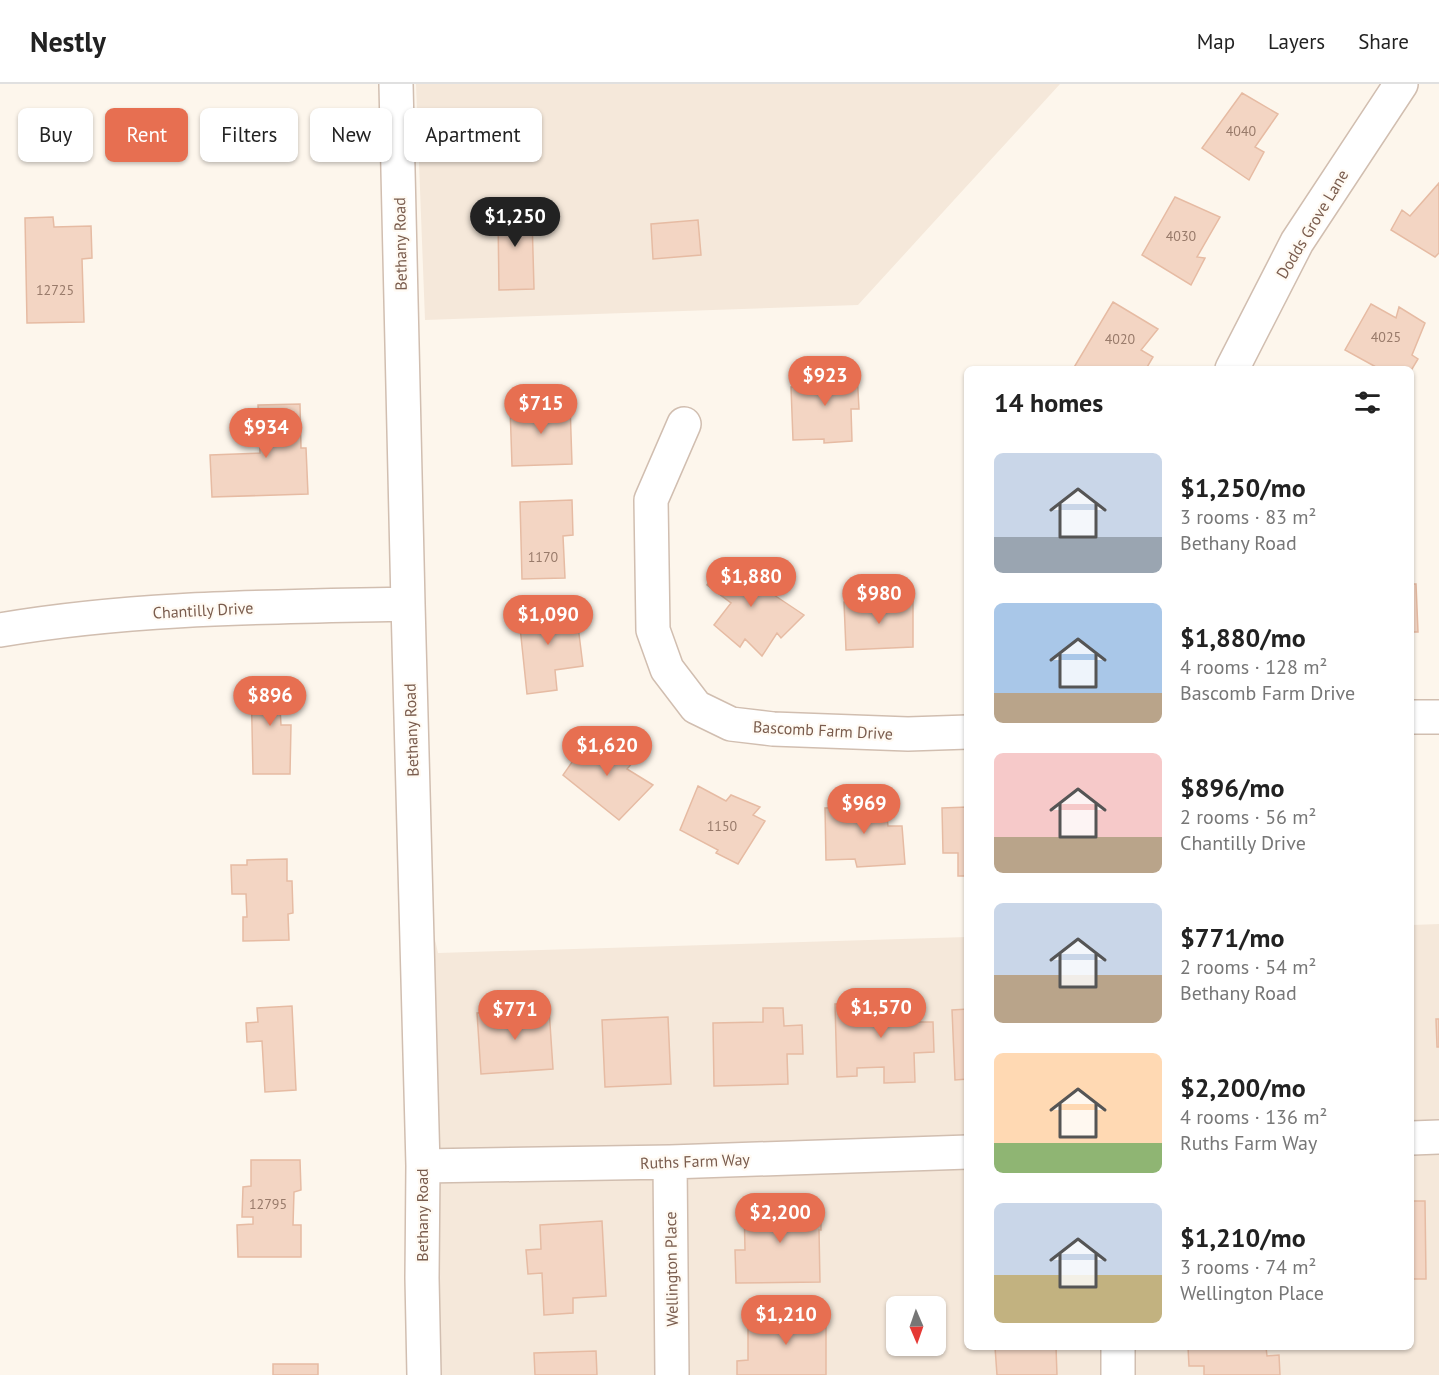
<!DOCTYPE html>
<meta charset="utf-8">
<style>
body{margin:0;font-family:"PT Sans",sans-serif;background:#f2f2f2;color:#222;height:100vh;display:flex;flex-direction:column;font-size:22px;white-space:nowrap}
*{box-sizing:border-box;margin:0}
p{font-size:20px;color:#767676}
.icon{flex:none;width:33px;height:33px;fill:none;stroke:currentColor;stroke-width:2;stroke-linecap:round;stroke-linejoin:round}
.map{position:relative;flex:1;overflow:hidden}
.sheet{position:absolute;left:964px;top:282px;width:450px;height:984px;display:flex;flex-direction:column;background:#fff;border-radius:9px;box-shadow:0 2px 4px #0004}
.sheet>*{flex:none}
.guide{position:absolute;left:18px;top:24px;width:570px;height:54px;display:flex;gap:12px}
.needle{width:39px;rotate:178deg}
.fabs{position:absolute;left:886px;top:1212px;display:grid;gap:12px}
.fabs a{display:grid;place-items:center;width:60px;height:60px;border-radius:9px;background:#fff;box-shadow:0 2px 4px #0004;font-size:30px}
.price{position:absolute;translate:-50% -51px;padding:0 14px;border-radius:21px;background:#e76f51;color:#fff;font-size:20px;line-height:39px;filter:drop-shadow(0 2px 3px #0008)}
.price::after{content:'';position:absolute;left:50%;top:36px;width:18px;height:14px;margin-left:-9px;background:inherit;clip-path:polygon(0 0,100% 0,50% 100%)}
.price.current{background:#222;color:#fff}
ul{padding:0;list-style:none}
li{display:flex;align-items:center;gap:18px;height:150px;padding:0 30px}
li span{display:grid;place-items:center;flex:none;width:168px;height:120px;border-radius:9px;color:#555}
li>.icon{margin-inline-start:auto}
span .icon{width:72px;height:72px;fill:#fffc;stroke-width:1}
li b{font-size:26px}
h2{display:flex;justify-content:space-between;align-items:center;height:72px;padding:0 30px;font-size:26px}
.chip{padding:0 21px;border-radius:9px;background:#fff;box-shadow:0 2px 4px #0004;font-size:21px;line-height:54px}
.chip.current{background:#e76f51;color:#fff}
header{display:flex;align-items:center;gap:36px;box-sizing:border-box;height:84px;padding:0 30px;background:#fff;border-bottom:2px solid #e0e0e0}
header strong{font-size:28px}
nav{display:flex;gap:33px;margin-inline-start:auto;font-size:21px}
.map>svg:first-child{display:block}
</style>
<header>
<strong>Nestly</strong>
<nav><a>Map</a><a>Layers</a><a>Share</a></nav>
</header>
<div class="map">
<svg width="1439" height="1291" viewBox="0 0 1439 1291">
<rect width="100%" height="100%" fill="#fdf6ec"/>
<!-- residential -->
<path fill="#f5e8da" fill-rule="evenodd" d="M416 0H1060L858 221 425 236Z
M428 824 438 869 967 853 968 1263H1412V841L1439 840V1291H441ZM897 1222H936V1262H897Z"/>
<!-- building -->
<path fill="#f3d5c3" stroke="#e6bba3" stroke-width="1.5" d="M1242 9 1278 30 1255 63 1264 68 1249 96 1202 64Z
M1439 99V169L1435 173 1391 146 1402 126 1410 132Z
M1175 113 1220 133 1197 173 1205 174 1191 201 1142 171Z
M525 118 526 133H532L534 205 499 206 498 134 500 133V119Z
M53 133 54 143 91 142 92 174 82 175 84 238 27 239 25 134Z
M698 136 701 171 653 175 651 140Z
M1113 218 1158 245 1141 266 1153 273 1146 285H1073Z
M1371 220 1396 234 1399 223 1425 239 1412 271 1418 275 1412 285H1374L1376 283 1345 266Z
M857 288 859 325H851L852 357 824 359V355L793 356 791 303 811 302V289Z
M300 320 301 364H306L308 410 212 413 210 371 260 369 258 321Z
M570 320 572 380 512 382 510 322Z
M572 416 573 451 563 452 565 494 522 495 520 418Z
M730 474 773 502 768 507 804 531 781 554 777 549 762 572 745 555 740 563 714 541 731 519 707 501Z
M1412 500H1416L1418 548H1412Z
M913 517V563L846 566 844 518Z
M544 521 545 529 576 526 583 582 555 586 557 606 527 610 518 524Z
M251 594H287L288 624H280L281 641H291L290 690H253Z
M591 651 634 677 627 685 653 701 619 736 563 691Z
M698 702 726 717 731 711 760 723 753 731 765 737 738 780 716 769 718 766 680 746Z
M856 713 885 714 888 742H902L905 780 857 783 855 775 826 776 825 724 858 723Z
M968 723V792H958V769H943L942 724Z
M287 775V797H292L293 829 288 830 289 856 243 857V833H247L246 810H232L231 781H247V776Z
M912 917V938H933L934 968 914 969 915 998 884 999V983L857 984V992L837 993 835 920Z
M292 922 296 1006 265 1008 262 957 247 958 246 939 258 938 257 924Z
M763 924H783L784 942 802 941 803 970H787L788 1000 714 1002 713 939 763 938Z
M549 925 553 985 481 990 477 929Z
M968 925V995L955 996 952 926Z
M668 933 671 1000 605 1003 602 936Z
M1436 935H1439V963H1437Z
M251 1076H300L301 1106 294 1108 293 1141H301V1173H238L237 1141 253 1140V1133H242L243 1103 251 1102Z
M1412 1117H1425L1426 1195H1412Z
M821 1119V1146H819L820 1198 736 1199 735 1166H745L744 1120Z
M602 1137 606 1212 573 1214V1229L544 1231 542 1189 528 1190 526 1166 541 1165 540 1141Z
M826 1232V1291H737V1277L748 1276V1233Z
M995 1263H1056L1057 1291H997Z
M1188 1263H1266L1267 1272 1279 1271 1280 1291H1204V1282H1189Z
M596 1267 597 1291H535L534 1269Z
M273 1280H318V1291H273Z"/>
<g fill="none" stroke-linecap="round" stroke-linejoin="round">
<defs>
<path id="minor" d="M396 0 408 520 423 1082 422 1194 424 1291
M1232 285 1297 158 1401 0
M684 340 651 416 653 546 667 585 696 623 731 640 773 645 908 650 968 648
M0 546C135 523 271 523 408 520
M1412 633H1439
M1412 1054 1439 1053
M670 1078 672 1291
M423 1082 670 1078 968 1068
M1118 1263V1291"/>
</defs>
<!-- minor casing -->
<use href="#minor" stroke="#d1beb0" stroke-width="36"/>
<!-- minor -->
<use href="#minor" stroke="#fff" stroke-width="33"/>
</g>
<g text-anchor="middle" dominant-baseline="central" stroke-width="4.5" stroke-linejoin="round" paint-order="stroke">
<!-- number labels -->
<g font-size="14" fill="#987a6a">
<text x="1241" y="47">4040</text>
<text x="1181" y="152">4030</text>
<text x="55" y="206">12725</text>
<text x="1386" y="253">4025</text>
<text x="1120" y="255">4020</text>
<text x="543" y="473">1170</text>
<text x="722" y="742">1150</text>
<text x="268" y="1120">12795</text>
</g>
<!-- street labels -->
<g font-size="16" fill="#7a5c4d" stroke="#fffaf3">
<text transform="translate(1312 140) rotate(-59)">Dodds Grove Lane</text>
<text transform="translate(400 160) rotate(-91)">Bethany Road</text>
<text transform="translate(203 526) rotate(-3)">Chantilly Drive</text>
<text transform="translate(411 646) rotate(-92)">Bethany Road</text>
<text transform="translate(823 646) rotate(3)">Bascomb Farm Drive</text>
<text transform="translate(695 1077) rotate(-2)">Ruths Farm Way</text>
<text transform="translate(422 1131) rotate(-90)">Bethany Road</text>
<text transform="translate(671 1185) rotate(-91)">Wellington Place</text>
</g>
</g>
</svg>
<div class="fabs">
<a><svg class="needle" viewBox="-14 -14 28 28"><path d="M0-13l5 13h-10z" fill="#e53935"/><path d="M0 13l5-13h-10z" fill="#767676"/></svg></a>
</div>
<b class="price current" style="left:515px;top:164px">$1,250</b>
<b class="price" style="left:825px;top:323px">$923</b>
<b class="price" style="left:541px;top:351px">$715</b>
<b class="price" style="left:266px;top:375px">$934</b>
<b class="price" style="left:751px;top:524px">$1,880</b>
<b class="price" style="left:879px;top:541px">$980</b>
<b class="price" style="left:548px;top:562px">$1,090</b>
<b class="price" style="left:270px;top:643px">$896</b>
<b class="price" style="left:607px;top:693px">$1,620</b>
<b class="price" style="left:864px;top:751px">$969</b>
<b class="price" style="left:881px;top:955px">$1,570</b>
<b class="price" style="left:515px;top:957px">$771</b>
<b class="price" style="left:780px;top:1160px">$2,200</b>
<b class="price" style="left:786px;top:1262px">$1,210</b>
<div class="guide">
<a class="chip">Buy</a>
<a class="chip current">Rent</a>
<a class="chip">Filters</a>
<a class="chip">New</a>
<a class="chip">Apartment</a>
</div>
<section class="sheet">
<h2>14 homes<svg class="icon" aria-label="filters" viewBox="0 0 24 24"><path d="M4 7h16M4 17h16"/><circle cx="9" cy="7" r="2"/><circle cx="15" cy="17" r="2"/></svg></h2>
<ul>
<li><span style="background:linear-gradient(#c9d6e8 70%,#9aa5b1 0)"><svg class="icon" aria-label="home" viewBox="0 0 24 24"><path d="M3 11l9-7 9 7M6 9v11h12V9"/></svg></span><div><b>$1,250/mo</b><p>3 rooms · 83 m²</p><p>Bethany Road</p></div></li>
<li><span style="background:linear-gradient(#a9c7e8 75%,#b9a48a 0)"><svg class="icon" aria-label="home" viewBox="0 0 24 24"><path d="M3 11l9-7 9 7M6 9v11h12V9"/></svg></span><div><b>$1,880/mo</b><p>4 rooms · 128 m²</p><p>Bascomb Farm Drive</p></div></li>
<li><span style="background:linear-gradient(#f6c9c9 70%,#b9a48a 0)"><svg class="icon" aria-label="home" viewBox="0 0 24 24"><path d="M3 11l9-7 9 7M6 9v11h12V9"/></svg></span><div><b>$896/mo</b><p>2 rooms · 56 m²</p><p>Chantilly Drive</p></div></li>
<li><span style="background:linear-gradient(#c9d6e8 60%,#b9a48a 0)"><svg class="icon" aria-label="home" viewBox="0 0 24 24"><path d="M3 11l9-7 9 7M6 9v11h12V9"/></svg></span><div><b>$771/mo</b><p>2 rooms · 54 m²</p><p>Bethany Road</p></div></li>
<li><span style="background:linear-gradient(#ffd9b3 75%,#8fb573 0)"><svg class="icon" aria-label="home" viewBox="0 0 24 24"><path d="M3 11l9-7 9 7M6 9v11h12V9"/></svg></span><div><b>$2,200/mo</b><p>4 rooms · 136 m²</p><p>Ruths Farm Way</p></div></li>
<li><span style="background:linear-gradient(#c9d6e8 60%,#c2b280 0)"><svg class="icon" aria-label="home" viewBox="0 0 24 24"><path d="M3 11l9-7 9 7M6 9v11h12V9"/></svg></span><div><b>$1,210/mo</b><p>3 rooms · 74 m²</p><p>Wellington Place</p></div></li>
</ul>
</section>
</div>
